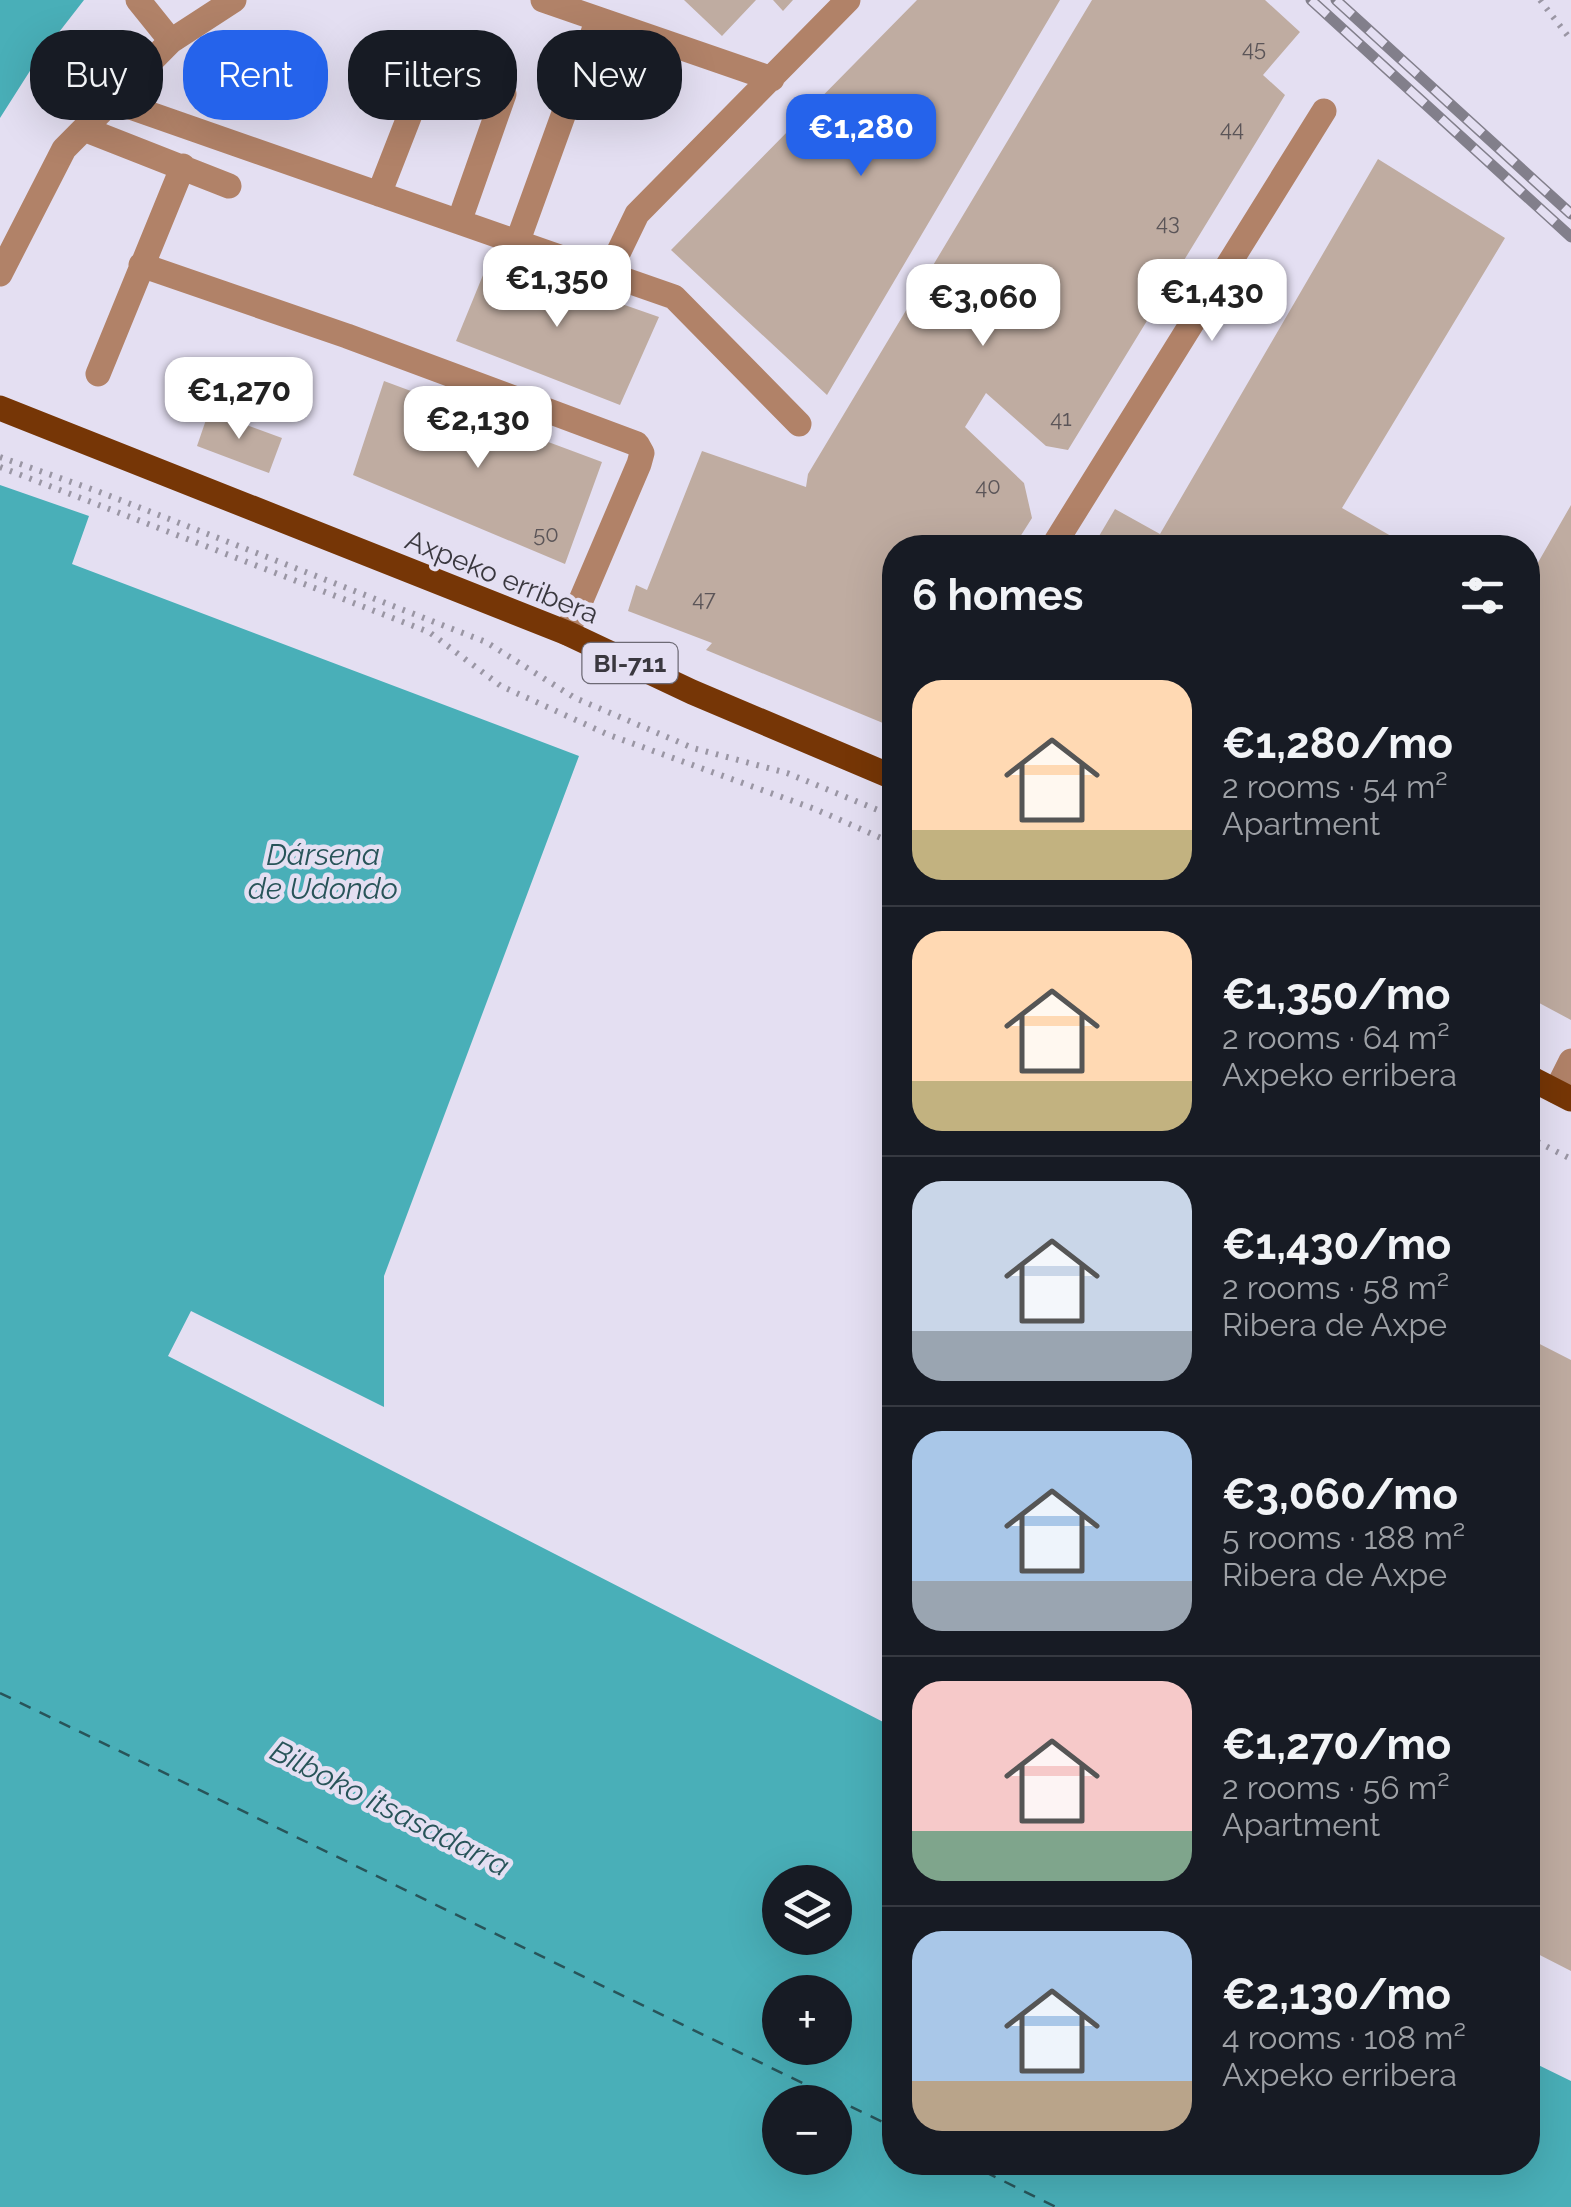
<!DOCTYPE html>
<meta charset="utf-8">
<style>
body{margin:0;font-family:Raleway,sans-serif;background:#242831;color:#f1f3f6;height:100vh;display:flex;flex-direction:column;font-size:38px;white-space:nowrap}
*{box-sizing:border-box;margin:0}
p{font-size:32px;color:#9ea1a6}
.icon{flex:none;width:55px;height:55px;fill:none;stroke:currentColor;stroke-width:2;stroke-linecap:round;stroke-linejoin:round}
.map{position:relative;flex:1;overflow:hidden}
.panel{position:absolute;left:882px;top:535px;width:658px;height:1640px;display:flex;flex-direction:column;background:#171b24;border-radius:40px;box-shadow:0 10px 40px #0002}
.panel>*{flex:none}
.top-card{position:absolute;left:30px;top:30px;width:702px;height:90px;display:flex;gap:20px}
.fabs{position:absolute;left:762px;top:1865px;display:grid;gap:20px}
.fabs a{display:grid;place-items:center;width:90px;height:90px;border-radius:50%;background:#171b24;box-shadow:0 10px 40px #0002;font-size:50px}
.price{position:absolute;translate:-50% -85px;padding:0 22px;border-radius:20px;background:#fff;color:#222;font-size:32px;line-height:65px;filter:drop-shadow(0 2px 5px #0008)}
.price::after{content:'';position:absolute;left:50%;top:60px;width:30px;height:22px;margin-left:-15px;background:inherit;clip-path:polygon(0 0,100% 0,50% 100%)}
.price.active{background:#2563eb;color:#fff}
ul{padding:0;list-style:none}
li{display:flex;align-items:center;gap:30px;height:250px;padding:0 30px}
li+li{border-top:2px solid #363941}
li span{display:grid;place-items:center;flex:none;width:280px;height:200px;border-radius:30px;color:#555}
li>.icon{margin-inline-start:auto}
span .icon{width:120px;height:120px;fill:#fffc;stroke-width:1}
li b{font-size:42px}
h2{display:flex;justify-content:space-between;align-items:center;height:120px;padding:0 30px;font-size:42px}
.chip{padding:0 35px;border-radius:40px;background:#171b24;box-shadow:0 10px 40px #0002;font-size:35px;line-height:90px}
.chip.active{background:#2563eb;color:#fff}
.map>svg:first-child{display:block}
</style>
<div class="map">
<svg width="1571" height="2207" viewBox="0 0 1571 2207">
<rect width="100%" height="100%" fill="#e4dff2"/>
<!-- water -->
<path fill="#49afb8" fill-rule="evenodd" d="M0 0H84L35 63 0 118Z
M0 485 89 516 72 564 579 756 384 1276V1407L191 1311 168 1356 895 1728V2162H1528V2060L1571 2081V2207H0ZM835 1882V1938H780V1882ZM780 1992H835V2048H780ZM780 2102H835V2158H780Z"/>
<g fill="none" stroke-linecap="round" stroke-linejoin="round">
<!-- ferry -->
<path stroke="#285459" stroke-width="2.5" stroke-dasharray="12 10" stroke-linecap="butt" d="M0 1693 895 2128
M965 2162 1056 2207"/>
</g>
<!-- building -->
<path fill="#bfaca1" d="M684 0H756L722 36Z
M773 0H793L783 11Z
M917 0H1060L827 395 671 250Z
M1092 0H1265L1300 32 1263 75 1285 95 1068 450 1046 446 986 393 965 427 1024 483 1032 518 1013 548H895V728L706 650 712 643 628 611 636 585 647 590 702 451 806 487 808 474Z
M1378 159 1505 238 1342 508 1412 548H1092L1115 509 1160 534Z
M490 258 659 317 620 405 456 341Z
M384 381 602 462 565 564 353 475Z
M209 411 282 438 269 473 197 446Z
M1571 505V1020L1528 997V580Z
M1528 1338 1571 1360V1971L1528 1949Z"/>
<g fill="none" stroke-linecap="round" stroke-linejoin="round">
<!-- path -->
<path stroke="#9a96a4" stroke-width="6" stroke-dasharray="2.5 8" stroke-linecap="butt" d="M1540 0 1571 40
M0 457 97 491 486 642 575 698 693 748 787 773 895 817
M0 467 429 632 501 686 609 735 815 809 895 844
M1528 1137 1571 1159"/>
<!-- minor -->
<path stroke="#b18268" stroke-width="25" d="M138 0 171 41
M543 0 772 79
M113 101 608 274
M84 129 229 186
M379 194 427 71C451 53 469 63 495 71L504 94 459 222
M517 243 598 19
M141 265 347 336 637 444 642 453 639 464 567 633
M0 274 64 149 171 41 234 0
M98 374 183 166
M799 424 674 297 608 274 637 214 848 0
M1052 548 1324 111
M1556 1091 1571 1061"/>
<!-- major -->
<path stroke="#763606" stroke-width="25" d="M0 408 567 633 692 692 895 778
M1528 1077 1571 1099"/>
<defs>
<path id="rail" d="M1311 0 1571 237
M1336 0 1571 214"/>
</defs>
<!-- rail casing -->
<use href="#rail" stroke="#827f8b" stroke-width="11"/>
<!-- rail -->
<use href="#rail" stroke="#e4dff2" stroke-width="8" stroke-dasharray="22" stroke-linecap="butt"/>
</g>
<g text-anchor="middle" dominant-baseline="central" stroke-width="9" stroke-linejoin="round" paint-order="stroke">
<!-- number labels -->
<g font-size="22" fill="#5b5558">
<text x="1254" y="48">45</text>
<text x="1232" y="128">44</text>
<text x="1168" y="222">43</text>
<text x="1061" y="418">41</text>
<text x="988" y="486">40</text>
<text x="546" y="534">50</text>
<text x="704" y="598">47</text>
</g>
<!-- shield labels -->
<rect fill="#e4dff2" stroke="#6d6a75" stroke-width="2.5" x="582.5" y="643" width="95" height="40" rx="8"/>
<g font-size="25" font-weight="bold" fill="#3a383f">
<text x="630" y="663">BI-711</text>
</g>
<!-- street labels -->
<g font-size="28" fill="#3a383f" stroke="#e4dff2">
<text transform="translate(502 577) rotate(22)">Axpeko erribera</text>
</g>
<!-- water labels -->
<g font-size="30" font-style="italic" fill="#285459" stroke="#e4dff2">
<text x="323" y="854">Dársena<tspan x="323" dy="34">de Udondo</tspan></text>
<text transform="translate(390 1808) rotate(27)">Bilboko itsasadarra</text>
</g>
</g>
</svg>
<div class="fabs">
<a><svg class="icon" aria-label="layers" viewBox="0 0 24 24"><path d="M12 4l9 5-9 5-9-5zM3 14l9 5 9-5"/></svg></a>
<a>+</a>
<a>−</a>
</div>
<b class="price active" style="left:861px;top:179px">€1,280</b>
<b class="price" style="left:557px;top:330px">€1,350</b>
<b class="price" style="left:1212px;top:344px">€1,430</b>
<b class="price" style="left:983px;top:349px">€3,060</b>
<b class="price" style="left:239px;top:442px">€1,270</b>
<b class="price" style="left:478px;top:471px">€2,130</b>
<div class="top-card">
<a class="chip">Buy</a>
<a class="chip active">Rent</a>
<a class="chip">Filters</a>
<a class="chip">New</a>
</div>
<section class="panel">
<h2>6 homes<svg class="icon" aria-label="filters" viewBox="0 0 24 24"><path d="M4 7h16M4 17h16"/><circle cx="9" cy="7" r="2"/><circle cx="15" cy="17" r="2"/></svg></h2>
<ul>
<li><span style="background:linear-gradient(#ffd9b3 75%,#c2b280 0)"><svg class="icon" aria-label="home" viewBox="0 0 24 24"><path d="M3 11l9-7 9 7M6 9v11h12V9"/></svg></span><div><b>€1,280/mo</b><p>2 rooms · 54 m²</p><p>Apartment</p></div></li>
<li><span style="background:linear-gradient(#ffd9b3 75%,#c2b280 0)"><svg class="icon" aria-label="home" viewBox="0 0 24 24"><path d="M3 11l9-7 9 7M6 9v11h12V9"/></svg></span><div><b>€1,350/mo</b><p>2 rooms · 64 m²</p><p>Axpeko erribera</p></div></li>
<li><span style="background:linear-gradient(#c9d6e8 75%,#9aa5b1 0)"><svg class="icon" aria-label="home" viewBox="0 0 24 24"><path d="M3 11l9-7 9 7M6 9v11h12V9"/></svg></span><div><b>€1,430/mo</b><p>2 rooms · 58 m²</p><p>Ribera de Axpe</p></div></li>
<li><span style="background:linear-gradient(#a9c7e8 75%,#9aa5b1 0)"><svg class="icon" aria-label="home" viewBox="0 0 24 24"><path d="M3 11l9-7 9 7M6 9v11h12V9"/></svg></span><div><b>€3,060/mo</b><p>5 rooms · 188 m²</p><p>Ribera de Axpe</p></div></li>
<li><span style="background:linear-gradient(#f6c9c9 75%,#7fa58c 0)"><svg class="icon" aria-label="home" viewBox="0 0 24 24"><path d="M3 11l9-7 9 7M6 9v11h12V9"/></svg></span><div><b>€1,270/mo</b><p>2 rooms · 56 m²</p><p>Apartment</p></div></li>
<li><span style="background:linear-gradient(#a9c7e8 75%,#b9a48a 0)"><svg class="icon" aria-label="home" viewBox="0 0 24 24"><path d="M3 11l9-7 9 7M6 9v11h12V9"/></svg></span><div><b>€2,130/mo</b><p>4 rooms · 108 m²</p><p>Axpeko erribera</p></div></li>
</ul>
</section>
</div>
